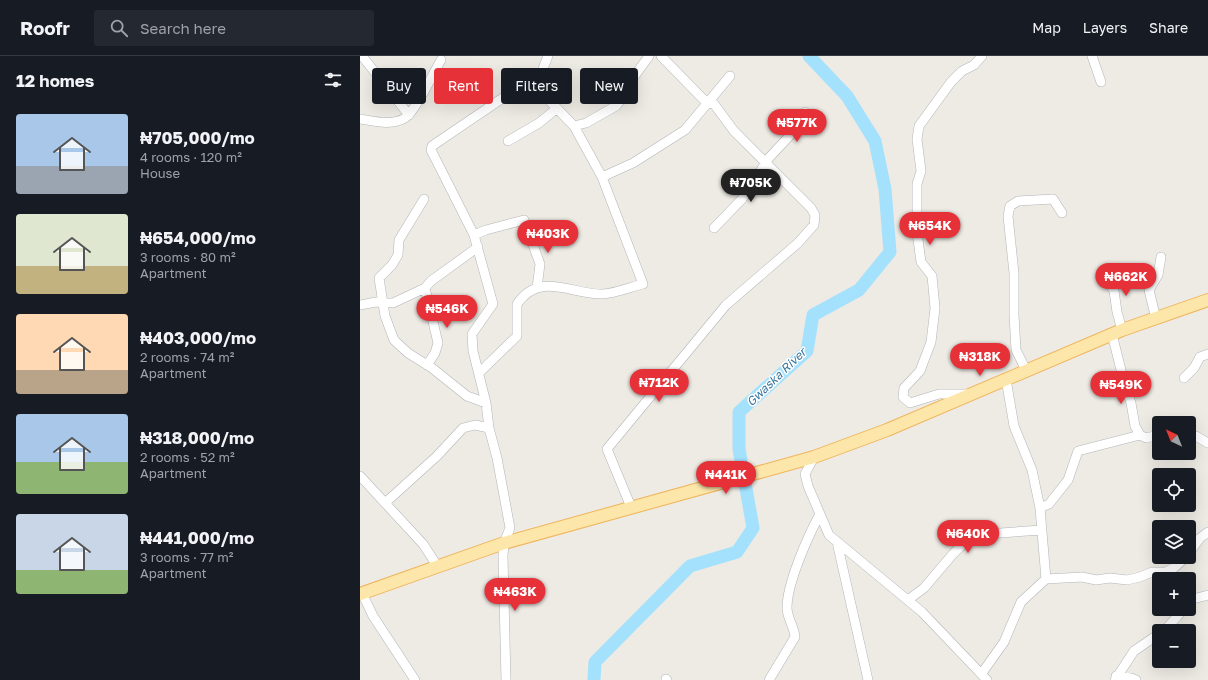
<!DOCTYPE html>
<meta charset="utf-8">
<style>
body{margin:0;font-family:"Golos Text",sans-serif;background:#242831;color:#f1f3f6;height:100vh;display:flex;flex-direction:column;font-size:15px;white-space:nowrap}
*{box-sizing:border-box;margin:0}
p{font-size:13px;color:#9ea1a6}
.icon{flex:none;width:22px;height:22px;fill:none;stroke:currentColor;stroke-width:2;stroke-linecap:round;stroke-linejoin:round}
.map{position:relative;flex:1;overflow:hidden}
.drawer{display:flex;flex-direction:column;background:#171b24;width:360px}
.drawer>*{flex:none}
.top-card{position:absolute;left:12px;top:12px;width:380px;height:36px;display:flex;gap:8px}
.needle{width:26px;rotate:317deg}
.buttons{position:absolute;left:792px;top:360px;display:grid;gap:8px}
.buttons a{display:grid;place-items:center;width:44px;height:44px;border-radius:4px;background:#171b24;box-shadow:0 4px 16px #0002;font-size:20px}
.price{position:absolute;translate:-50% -34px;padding:0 9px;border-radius:14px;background:#e63138;color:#fff;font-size:13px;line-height:26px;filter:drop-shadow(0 1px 2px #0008)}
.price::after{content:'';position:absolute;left:50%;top:24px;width:12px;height:9px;margin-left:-6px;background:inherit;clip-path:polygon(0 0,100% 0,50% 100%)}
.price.active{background:#222;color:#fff}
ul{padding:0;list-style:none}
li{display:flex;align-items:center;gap:12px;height:100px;padding:0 16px}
li span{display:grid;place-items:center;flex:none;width:112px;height:80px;border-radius:4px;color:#555}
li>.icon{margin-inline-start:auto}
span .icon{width:48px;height:48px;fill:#fffc;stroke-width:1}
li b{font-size:17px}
h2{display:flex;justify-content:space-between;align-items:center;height:48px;padding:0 16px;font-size:17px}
.tag{padding:0 14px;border-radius:4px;background:#171b24;box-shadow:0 4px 16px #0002;font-size:14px;line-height:36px}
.tag.active{background:#e63138;color:#fff}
header{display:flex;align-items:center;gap:24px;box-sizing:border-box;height:56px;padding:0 20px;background:#171b24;border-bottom:1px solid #363941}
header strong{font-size:19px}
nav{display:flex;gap:22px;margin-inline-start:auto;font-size:14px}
.search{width:280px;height:36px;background:#242831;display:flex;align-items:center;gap:10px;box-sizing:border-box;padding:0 14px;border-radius:4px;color:#9ea1a6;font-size:15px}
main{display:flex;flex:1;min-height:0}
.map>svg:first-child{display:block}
</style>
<header>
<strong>Roofr</strong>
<div class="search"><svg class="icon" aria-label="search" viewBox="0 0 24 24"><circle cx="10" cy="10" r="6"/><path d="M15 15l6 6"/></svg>Search here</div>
<nav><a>Map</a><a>Layers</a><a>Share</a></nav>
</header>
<main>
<section class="drawer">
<h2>12 homes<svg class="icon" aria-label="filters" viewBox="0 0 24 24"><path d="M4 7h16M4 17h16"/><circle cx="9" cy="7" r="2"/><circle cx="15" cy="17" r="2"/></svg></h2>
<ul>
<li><span style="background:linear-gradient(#a9c7e8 65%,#9aa5b1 0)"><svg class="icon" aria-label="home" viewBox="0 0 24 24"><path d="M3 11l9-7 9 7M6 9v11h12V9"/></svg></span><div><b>₦705,000/mo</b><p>4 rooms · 120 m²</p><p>House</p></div></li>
<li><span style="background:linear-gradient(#dfe7d0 65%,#c2b280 0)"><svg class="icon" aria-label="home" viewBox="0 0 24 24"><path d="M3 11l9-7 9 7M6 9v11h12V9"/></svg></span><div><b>₦654,000/mo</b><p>3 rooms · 80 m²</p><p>Apartment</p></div></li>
<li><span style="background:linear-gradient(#ffd9b3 70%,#b9a48a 0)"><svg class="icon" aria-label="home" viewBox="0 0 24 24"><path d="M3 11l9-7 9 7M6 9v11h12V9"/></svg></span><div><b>₦403,000/mo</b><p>2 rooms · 74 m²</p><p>Apartment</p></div></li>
<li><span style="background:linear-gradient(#a9c7e8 60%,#8fb573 0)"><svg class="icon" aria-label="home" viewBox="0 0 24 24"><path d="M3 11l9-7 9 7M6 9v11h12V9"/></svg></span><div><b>₦318,000/mo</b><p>2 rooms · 52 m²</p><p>Apartment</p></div></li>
<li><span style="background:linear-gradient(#c9d6e8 70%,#8fb573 0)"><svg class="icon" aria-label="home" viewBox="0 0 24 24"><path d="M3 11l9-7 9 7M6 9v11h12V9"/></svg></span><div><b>₦441,000/mo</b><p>3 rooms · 77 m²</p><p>Apartment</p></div></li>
</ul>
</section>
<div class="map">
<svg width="848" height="624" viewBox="0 0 848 624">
<rect width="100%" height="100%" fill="#eeeae4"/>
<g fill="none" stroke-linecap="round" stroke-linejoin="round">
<!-- river -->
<path stroke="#a4e1fd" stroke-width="13" d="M234 624 235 606 330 510 377 496 393 472 379 393V356L447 295 453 259 499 234 530 196 525 133 515 85 487 40 449 0"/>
<defs>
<path id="minor" d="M2 0 49 59
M732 0 741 26
M174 35 188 0
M0 63C14 65 32 70 45 62 55 56 74 16 81 4
M214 70 226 67 256 50 269 33 273 22 289 0
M148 85 179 67 196 53
M242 121 273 107 325 74 370 20
M64 143 39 184 38 199 32 209 19 222 25 260 34 284 48 297 72 312 107 340 126 347
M354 172 382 143 393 128 407 104 435 74 445 56
M114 179 126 174 164 164 180 208 177 232
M744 220 754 235 757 256 762 274
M65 232 78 287 75 297 67 309
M0 249 16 246 33 247 65 232 71 225 118 191
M796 263 789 234 798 219 801 201
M752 278 764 326 771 347 775 370 780 379 786 382 799 379
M666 314 656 294 654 259V217L648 160 650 150 658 145 693 143 702 157
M119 317 157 280V248C180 215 211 238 241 238 254 238 270 231 283 228L242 121 214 70 182 37 165 33 150 37 72 90 71 94 114 179 133 248 112 278 113 295 126 347 129 372 137 402 150 472 144 487 143 500 146 624
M824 322 834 312 840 301 848 298
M609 338H579L550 347 543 341 544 332 560 315 571 286 575 252 572 220 561 206 557 176V128L561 115 557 83 559 70 591 26 602 15 614 9 622 0
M829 380H836L848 387
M454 401 445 418 448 430 469 479 562 556 627 624
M0 420 63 488 78 511
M25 447 77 400 103 372 115 369 129 372
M271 451 247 393 366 249 438 187 454 169 455 159 451 152 374 75 354 48 347 47 301 0
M680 452 689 448 708 424 718 395 780 379
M477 486 508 624
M829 497 840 482 848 476
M686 523 722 521 736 524 750 522 767 524 780 521 792 516H806L815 511 826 501
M2 537 13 560 55 624
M548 544 564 532 592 499 612 479 682 474
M829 548 833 543 848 539
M804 575 824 553
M622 617 644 586 661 546 686 523 680 452 672 414 654 370 646 323
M756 620 771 622 776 624
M306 623 307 624
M409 624 435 581C434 570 427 562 427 552 427 527 448 480 460 458
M755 624 774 595 799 578"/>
<path id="major" d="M0 538 144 487 454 401 527 374 762 274 848 244"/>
</defs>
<!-- minor casing -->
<use href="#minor" stroke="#b1b5b8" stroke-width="10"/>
<!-- major casing -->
<use href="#major" stroke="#efb55c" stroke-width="14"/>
<!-- minor -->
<use href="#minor" stroke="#fff" stroke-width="9"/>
<!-- major -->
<use href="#major" stroke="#fde6a9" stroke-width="12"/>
</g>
<g text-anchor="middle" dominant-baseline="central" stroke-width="3" stroke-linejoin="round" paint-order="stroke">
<!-- water labels -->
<g font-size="12" font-style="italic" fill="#3b779e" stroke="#fff">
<text transform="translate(416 321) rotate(-44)">Gwaska River</text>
</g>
</g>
</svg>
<div class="buttons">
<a><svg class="needle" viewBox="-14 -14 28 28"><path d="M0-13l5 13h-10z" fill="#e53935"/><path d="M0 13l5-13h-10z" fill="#9ea1a6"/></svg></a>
<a><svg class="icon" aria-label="locate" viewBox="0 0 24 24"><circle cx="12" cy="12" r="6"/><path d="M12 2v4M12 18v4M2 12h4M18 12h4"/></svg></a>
<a><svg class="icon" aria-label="layers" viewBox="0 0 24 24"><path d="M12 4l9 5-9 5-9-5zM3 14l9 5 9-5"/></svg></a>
<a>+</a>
<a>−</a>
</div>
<b class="price" style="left:437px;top:87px">₦577K</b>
<b class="price active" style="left:391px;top:147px">₦705K</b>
<b class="price" style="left:570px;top:190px">₦654K</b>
<b class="price" style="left:188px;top:198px">₦403K</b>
<b class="price" style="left:766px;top:241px">₦662K</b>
<b class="price" style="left:87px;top:273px">₦546K</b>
<b class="price" style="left:620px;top:321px">₦318K</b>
<b class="price" style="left:299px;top:347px">₦712K</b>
<b class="price" style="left:761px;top:349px">₦549K</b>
<b class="price" style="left:366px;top:439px">₦441K</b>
<b class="price" style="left:608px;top:498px">₦640K</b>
<b class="price" style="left:155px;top:556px">₦463K</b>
<div class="top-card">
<a class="tag">Buy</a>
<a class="tag active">Rent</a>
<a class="tag">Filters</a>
<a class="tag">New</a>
</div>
</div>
</main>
